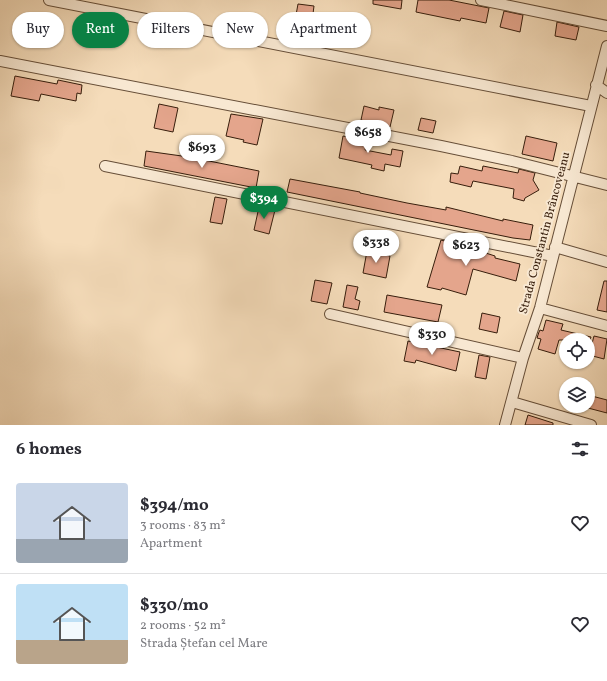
<!DOCTYPE html>
<meta charset="utf-8">
<style>
body{margin:0;font-family:Vollkorn,serif;background:#f7f7f7;color:#2b2b33;height:100vh;display:flex;flex-direction:column;font-size:15px;white-space:nowrap}
*{box-sizing:border-box;margin:0}
p{font-size:13px;color:#7c7c81}
.icon{flex:none;width:22px;height:22px;fill:none;stroke:currentColor;stroke-width:2;stroke-linecap:round;stroke-linejoin:round}
.map{position:relative;height:425px;overflow:hidden}
.side{display:flex;flex-direction:column;background:#fff;flex:1}
.side>*{flex:none}
.top-card{position:absolute;left:12px;top:12px;width:400px;height:36px;display:flex;gap:8px}
.tools{position:absolute;left:559px;top:333px;display:grid;gap:8px}
.tools a{display:grid;place-items:center;width:36px;height:36px;border-radius:50%;background:#fff;box-shadow:0 1px 3px #0004;font-size:20px}
.price{position:absolute;translate:-50% -34px;padding:0 9px;border-radius:14px;background:#fff;color:#222;font-size:13px;line-height:26px;filter:drop-shadow(0 1px 2px #0008)}
.price::after{content:'';position:absolute;left:50%;top:24px;width:12px;height:9px;margin-left:-6px;background:inherit;clip-path:polygon(0 0,100% 0,50% 100%)}
.price.active{background:#0b8043;color:#fff}
ul{padding:0;list-style:none}
li{display:flex;align-items:center;gap:12px;height:100px;padding:0 16px}
li+li{border-top:1px solid #e1e1e2}
li span{display:grid;place-items:center;flex:none;width:112px;height:80px;border-radius:4px;color:#555}
li>.icon{margin-inline-start:auto}
span .icon{width:48px;height:48px;fill:#fffc;stroke-width:1}
li b{font-size:17px}
h2{display:flex;justify-content:space-between;align-items:center;height:48px;padding:0 16px;font-size:17px}
.pill{padding:0 14px;border-radius:18px;background:#fff;box-shadow:0 1px 3px #0004;font-size:14px;line-height:36px}
.pill.active{background:#0b8043;color:#fff}
.map>svg:first-child{display:block}
</style>
<div class="map">
<svg width="607" height="425" viewBox="0 0 607 425">
<rect width="100%" height="100%" fill="#f5dcba"/>
<filter id="stains"><feTurbulence type="fractalNoise" baseFrequency=".005" numOctaves="4"/><feColorMatrix values="0 0 0 0 .2 0 0 0 0 .09 0 0 0 0 .02 0 0 0 .5 -.17"/></filter>
<radialGradient id="worn" r=".72"><stop offset=".6" stop-color="#630" stop-opacity="0"/><stop offset="1" stop-color="#630" stop-opacity=".3"/></radialGradient>
<!-- building -->
<path fill="#e4a58c" stroke="#371e0c" d="M373 0H402L401 9 373 4Z
M418 0H449L489 8 486 23 461 18 460 21 416 12Z
M298 4 314 6 311 29 294 26Z
M504 11 523 15 520 32 500 27Z
M557 22 579 27 576 40 555 36Z
M15 76 57 84 58 80 82 85 81 94 77 93 76 101 41 94 39 101 11 96Z
M159 104 178 108 173 132 154 128Z
M364 106 379 110V107L394 110 390 127 361 120Z
M231 114 263 119 257 145 243 142 244 140 226 136Z
M421 118 436 121 433 133 418 130Z
M343 136 367 141 365 150 391 155 392 149 403 151 400 167 385 164 384 171 371 168 372 165 339 158Z
M526 136 557 143 553 161 522 154Z
M146 151 189 157 259 171 256 188 144 166Z
M460 166 482 171 483 166 518 173 519 169 535 173 533 180 539 190 525 198 524 201 513 198 514 189 473 181 471 187 450 182 451 173 458 174Z
M290 179 360 192V193L407 203 446 210V207L503 221V219L533 225 530 240 513 238 287 192Z
M215 197 227 199 222 224 210 222Z
M259 207 275 210 269 234 254 230Z
M441 240 464 246 495 256V258L520 264 516 281 473 269 466 295 442 288 441 290 427 287Z
M367 251 390 256 386 278 363 273Z
M315 280 332 283 327 304 311 301Z
M604 281H607V312L597 310Z
M347 285 358 287 355 299 360 301 358 310 343 307Z
M387 295 442 305 438 322 384 312Z
M482 313 500 317 497 333 479 329Z
M546 320 563 324 561 330 591 337 590 340H559L555 354 538 349 541 339 537 338 539 332 540 330 543 331Z
M594 336 607 339 604 359 589 355Z
M408 341 460 352 456 371 416 360 415 363 404 361Z
M479 355 490 357 486 379 475 377Z
M588 395 607 400V413L588 408Z
M528 415 553 423V425H525Z"/>
<g fill="none" stroke-linecap="round" stroke-linejoin="round">
<defs>
<path id="minor" d="M49 0 591 106
M481 0 607 26
M0 61 441 146 512 161 607 185
M596 85 607 93
M105 166 553 256
M555 247 607 262
M540 308 607 326
M330 314 523 358
M512 402 591 425
M505 425 523 358 540 308 607 46"/>
</defs>
<!-- minor casing -->
<use href="#minor" stroke="#664e38" stroke-width="12"/>
<!-- minor -->
<use href="#minor" stroke="#f8e8d2" stroke-width="10"/>
</g>
<g text-anchor="middle" dominant-baseline="central" stroke-width="4" stroke-linejoin="round" paint-order="stroke">
<!-- street labels -->
<g font-size="12" fill="#371e0c" stroke="#f8e8d2">
<text transform="translate(545 233) rotate(-75)">Strada Constantin Brâncoveanu</text>
</g>
</g>
<rect width="100%" height="100%" filter="url(#stains)"/>
<rect width="100%" height="100%" fill="url(#worn)"/>
</svg>
<div class="tools">
<a><svg class="icon" aria-label="locate" viewBox="0 0 24 24"><circle cx="12" cy="12" r="6"/><path d="M12 2v4M12 18v4M2 12h4M18 12h4"/></svg></a>
<a><svg class="icon" aria-label="layers" viewBox="0 0 24 24"><path d="M12 4l9 5-9 5-9-5zM3 14l9 5 9-5"/></svg></a>
</div>
<b class="price" style="left:368px;top:154px">$658</b>
<b class="price" style="left:202px;top:169px">$693</b>
<b class="price active" style="left:264px;top:220px">$394</b>
<b class="price" style="left:376px;top:264px">$338</b>
<b class="price" style="left:466px;top:267px">$623</b>
<b class="price" style="left:432px;top:356px">$330</b>
<div class="top-card">
<a class="pill">Buy</a>
<a class="pill active">Rent</a>
<a class="pill">Filters</a>
<a class="pill">New</a>
<a class="pill">Apartment</a>
</div>
</div>
<section class="side">
<h2>6 homes<svg class="icon" aria-label="filters" viewBox="0 0 24 24"><path d="M4 7h16M4 17h16"/><circle cx="9" cy="7" r="2"/><circle cx="15" cy="17" r="2"/></svg></h2>
<ul>
<li><span style="background:linear-gradient(#c9d6e8 70%,#9aa5b1 0)"><svg class="icon" aria-label="home" viewBox="0 0 24 24"><path d="M3 11l9-7 9 7M6 9v11h12V9"/></svg></span><div><b>$394/mo</b><p>3 rooms · 83 m²</p><p>Apartment</p></div><svg class="icon" aria-label="heart" viewBox="0 0 24 24"><path d="M12 20l-8-8c-3-5 5-10 8-4 3-6 11-1 8 4z"/></svg></li>
<li><span style="background:linear-gradient(#bfe0f5 70%,#b9a48a 0)"><svg class="icon" aria-label="home" viewBox="0 0 24 24"><path d="M3 11l9-7 9 7M6 9v11h12V9"/></svg></span><div><b>$330/mo</b><p>2 rooms · 52 m²</p><p>Strada Ștefan cel Mare</p></div><svg class="icon" aria-label="heart" viewBox="0 0 24 24"><path d="M12 20l-8-8c-3-5 5-10 8-4 3-6 11-1 8 4z"/></svg></li>
</ul>
</section>
